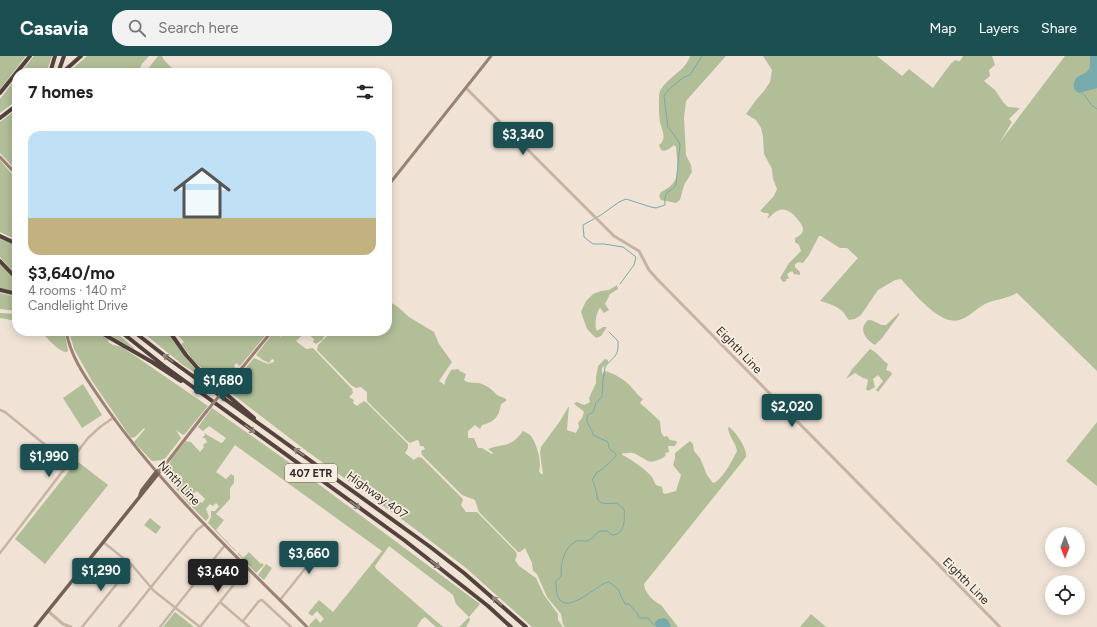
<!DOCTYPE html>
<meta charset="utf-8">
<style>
body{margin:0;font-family:Figtree,sans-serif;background:#f2f2f2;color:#222;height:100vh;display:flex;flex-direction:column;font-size:15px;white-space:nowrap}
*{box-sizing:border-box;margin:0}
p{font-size:13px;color:#767676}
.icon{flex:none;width:22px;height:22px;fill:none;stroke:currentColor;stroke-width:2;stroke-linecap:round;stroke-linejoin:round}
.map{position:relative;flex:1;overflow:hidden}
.drawer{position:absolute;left:12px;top:12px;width:380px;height:268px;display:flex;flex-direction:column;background:#fff;border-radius:16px;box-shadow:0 2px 10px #0003}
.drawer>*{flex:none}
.needle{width:26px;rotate:180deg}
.controls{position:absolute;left:1045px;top:471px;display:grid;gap:8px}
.controls a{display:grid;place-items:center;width:40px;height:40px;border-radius:50%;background:#fff;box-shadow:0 2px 10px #0003;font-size:20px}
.price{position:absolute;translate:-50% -34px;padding:0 9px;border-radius:4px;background:#1c4f52;color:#fff;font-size:13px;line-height:26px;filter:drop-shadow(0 1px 2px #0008)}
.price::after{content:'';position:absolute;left:50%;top:24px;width:12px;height:9px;margin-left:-6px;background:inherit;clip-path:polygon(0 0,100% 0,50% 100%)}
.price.current{background:#222;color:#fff}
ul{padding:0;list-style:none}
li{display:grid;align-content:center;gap:8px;height:212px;padding:0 16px}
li+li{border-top:1px solid #e0e0e0}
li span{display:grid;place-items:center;height:124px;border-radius:12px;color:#555}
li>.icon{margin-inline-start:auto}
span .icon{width:72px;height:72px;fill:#fffc;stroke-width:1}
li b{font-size:17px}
h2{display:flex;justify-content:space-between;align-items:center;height:48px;padding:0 16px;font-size:17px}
header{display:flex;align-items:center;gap:24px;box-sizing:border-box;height:56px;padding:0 20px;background:#1c4f52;color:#fff}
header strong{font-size:19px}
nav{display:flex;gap:22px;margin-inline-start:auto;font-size:14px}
.search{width:280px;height:36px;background:#f2f2f2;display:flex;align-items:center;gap:10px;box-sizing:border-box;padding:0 14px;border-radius:16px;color:#767676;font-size:15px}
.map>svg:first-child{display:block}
</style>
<header>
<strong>Casavia</strong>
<div class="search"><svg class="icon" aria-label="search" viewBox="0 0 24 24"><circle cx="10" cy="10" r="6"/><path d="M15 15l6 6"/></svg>Search here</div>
<nav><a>Map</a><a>Layers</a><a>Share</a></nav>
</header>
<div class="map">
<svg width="1097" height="571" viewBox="0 0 1097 571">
<rect width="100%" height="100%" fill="#f0e3d6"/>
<!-- green -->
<path fill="#b1be97" d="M0 0H26L0 33Z
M34 0H52L46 17H20Z
M87 0H149L141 9 140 17H68Z
M158 0H162L164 4 177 17H169L170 15 168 12 164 17H154L147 14Z
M690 0H726L686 45 684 62 686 99 691 109 692 116 684 129 680 144 676 147 661 144 659 140 661 136C683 126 677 111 676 91L674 89C670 92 667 96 661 94L659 89C661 88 662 86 663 84 665 78 661 72 660 66 659 60 658 40 660 35 667 21 685 16 690 0Z
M763 0H877L902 20 909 13 933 32C936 28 951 6 954 5 956 4 958 5 960 5L963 0H992L995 9 989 14 990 20 984 25 995 34 1003 46 1008 51 1020 52 1009 63 1012 66 1000 86 1065 0H1097V315L1017 237C1007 243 995 243 985 248 975 253 970 261 959 264 940 270 913 236 901 223L895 224 878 234 861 259 855 263 849 264C846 261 844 256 841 254 834 249 828 247 820 245L858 202 847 192H840L821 180H819L809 199 803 207 799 206 795 208V211L800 216V219L794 218 792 215 787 218 789 222 788 223H786V225L783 226 780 222 789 207 801 195 799 189 795 186V182C799 180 803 178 803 173 803 170 801 168 799 165 789 152 780 149 769 162H767L769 159 768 157H764L760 155 774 140 777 133 773 123 772 113 764 98 763 80 761 72 756 64 746 58 756 44 764 35 770 26 772 14Z
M17 21V44L0 57V43Z
M17 53V115L0 97V66Z
M0 104 17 124V184L0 176Z
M0 182 17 190V220L0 201Z
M0 208 17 226V237L0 233Z
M617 229 618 233 610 238 605 248 609 254 604 257 600 252C596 257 595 266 596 273L597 275 603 271H607L601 280 596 282 587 273 581 256 586 245 593 238 601 235 609 234Z
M0 237 17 241V255L0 253Z
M387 244 398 251 409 261 434 276 439 288 452 306 439 325 445 329V325L451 314 458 313 460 315 466 318 464 324C469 328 472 326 479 327 488 330 490 332 497 339 500 341 503 341 506 343V345L501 348C499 360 495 366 482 369L480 373 475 369 468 375V382H474L478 392H482L492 398 493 397 488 393C507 386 509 393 523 375 526 376 529 378 531 380 537 389 542 405 539 415L541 418H543L540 397 541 391 560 365 569 350 567 374 576 377 579 371 578 367 582 362 584 356C581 352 576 351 574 347L577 346 584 349 590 346 589 342 596 327V321L598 310 605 303 608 304V307L602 312V318L605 315C615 318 626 324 632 332 638 338 636 338 643 343L640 347 660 365 661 376 664 381 667 380 670 384 676 385 677 386 675 390H668L669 396 665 397 666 399C663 403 653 407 648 405 643 403 638 398 633 397 629 396 627 398 623 397L622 399C628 401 648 415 651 420 653 422 654 426 656 429L662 431 663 437 665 438 676 435 681 419 673 409 675 403V397L690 385 693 388 694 395 700 402 707 419 713 427C722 425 733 403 737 395 736 387 729 381 728 372L729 371C735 375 748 393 746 401L644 528C644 536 654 546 661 549L678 571H565L563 568 561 558 547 541 537 518 533 515 532 507 525 492 520 496H518L479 456 475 444 462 439 422 399 421 395 425 393 423 390H420L419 385 417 384 410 387 407 385 367 345V336L361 331 356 332 351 329 317 294 318 289 330 277V275H387Z
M0 257 17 258V265L0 262Z
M899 257V259L882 282 875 289C865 283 858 273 868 264 874 263 879 270 886 269Z
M46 275H64L68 294 67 296C58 296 49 283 42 277L43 276 50 279 49 277Z
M69 275H93L109 284 108 286 113 289 122 291 208 350 185 378 183 379 176 374 181 382 164 404 152 405 134 386 145 373 144 372 135 381 131 382 92 325 74 293Z
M103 275H114L134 292V293Z
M141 275H166L189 306 203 320V322L183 309Z
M174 275H269L240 310 236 307 234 310 236 313V316L223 331 195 306 181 288 184 286Z
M276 275H327L322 284 316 288 313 286 314 283 306 276 296 285 306 293 313 292 314 293 352 333 353 337 349 341 354 344 353 347 357 350 364 345 367 347 408 388V392L405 397 414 404 418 401 422 402 462 442 463 444 461 449 466 456H477L516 496 517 500 515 504 519 510 536 522 544 539 558 558V564L563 571H532L466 512 411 470 308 396 227 334 254 302 268 308 274 306V304L272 303 269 307 263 304 256 299 274 276 282 282Z
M870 293C876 295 882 304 888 308L886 314 891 316 892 318 878 336 876 334 883 325 878 319 873 323 875 331 868 335 866 333 868 325 867 323 863 322 855 317 846 323 853 312Z
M83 328 102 359 82 372 63 342Z
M212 352 290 407 480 548 469 561 470 564 466 571H459L469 561 456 548 453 539 389 490 375 510 376 513 443 571H436L425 561 421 564 417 571H310L309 569 316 562 320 567 324 563 317 555 312 560 308 557 319 544 333 556 382 495 235 389 216 416 226 423 231 418 234 420V427L230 432V443L216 458 224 464 216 474 236 495H235L208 467 211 461V455H215L219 450 216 447 213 450 210 448 206 453 209 461 206 465 192 451 198 444 202 447 205 443 197 435 193 438 197 442 190 449 166 421 164 417 173 401 186 385 191 386 200 396 204 391 203 389 207 386 205 382H202L205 379 204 377 221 387 223 386 226 382 209 370 203 375 198 371Z
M1097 366V430L1066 405Z
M77 405 108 429 45 508 15 483Z
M150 462 161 471 156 478 144 469Z
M238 496 243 502 249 496 261 508 262 507 264 509 256 517 238 498Z
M266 508 272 512 264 524 258 519Z
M175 556 194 571H163Z
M811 558 826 571H800Z"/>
<!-- water -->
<path fill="#76aaac" d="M1090 0H1097V32L1079 37C1072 34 1073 28 1076 22 1088 14 1091 18 1090 0Z
M664 562 668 564 671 571H656L655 566 659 563Z"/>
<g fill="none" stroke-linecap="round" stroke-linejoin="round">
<!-- stream -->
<path stroke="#76aaac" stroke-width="1" d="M1082 37C1089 42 1087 47 1097 53
M620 228 634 209 636 201 623 191 604 188H593L584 181 583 169 601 159 619 146 626 143 651 151 656 152 665 149C664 132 669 139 676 129L680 88 677 83 668 71 664 40 668 34 684 21 690 19 702 0
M609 276 618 285C619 302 613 300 605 311L603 324 602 341 596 347 593 356 588 359C584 367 592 371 593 379L608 386 609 392 616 398V400C610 405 604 414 597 416L592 424C602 441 589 450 617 447L624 453C625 463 625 479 612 479L607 475H600C595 478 593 483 587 485 583 486 579 483 575 486 563 493 561 507 561 520L556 525C556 530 556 537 558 541 567 561 599 526 609 526L618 533 625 548H629L637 557 639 562H648L653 568 655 569"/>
<!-- minor -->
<path stroke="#c7b3a3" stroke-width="2.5" d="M0 354 5 356 49 392 70 407
M103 486 132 509 154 535 200 571
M0 497 88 382 100 371 113 362
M280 544 308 509 307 504 290 490
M220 546 249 571
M243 565 259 545 262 544 291 571
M82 571 132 509
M119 571 197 474 205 468
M160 571 225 489
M200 571 247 512"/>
<!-- tertiary -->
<path stroke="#c7b3a3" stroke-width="3" d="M466 32 614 180 639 195 649 214 657 223 1000 571
M48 555 63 568 71 571"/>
<!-- secondary -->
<path stroke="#9a8274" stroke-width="3" d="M0 101 17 119
M387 131 491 0
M66 275C71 302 86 322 101 344 159 429 235 499 307 571
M229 328 272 275
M156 416 165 407
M158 418 206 356"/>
<!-- primary -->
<path stroke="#746056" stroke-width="3.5" d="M140 439 142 434 156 416
M35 571 158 418"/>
<!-- motorway -->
<path stroke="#53433c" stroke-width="4" d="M50 17 55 0
M58 17 64 0
M62 17 81 0
M0 37 30 0
M0 62 17 49
M0 180 17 188
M0 205 17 223
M0 234 17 238
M98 275 152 306 181 325
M120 275 164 310 404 484 488 550 511 571
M133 275 169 303 429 490 464 517 526 571
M169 275 186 299 202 317 254 362"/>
<!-- secondary-bridge -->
<path stroke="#9a8274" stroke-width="3" d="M206 356 229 328"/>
</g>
<!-- one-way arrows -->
<defs><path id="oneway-shaft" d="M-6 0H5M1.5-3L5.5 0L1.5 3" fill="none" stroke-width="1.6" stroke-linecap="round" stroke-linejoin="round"/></defs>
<g stroke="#95877e">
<use href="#oneway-shaft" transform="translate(168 302) rotate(-144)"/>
<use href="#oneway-shaft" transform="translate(250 373) rotate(36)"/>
<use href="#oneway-shaft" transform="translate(299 396) rotate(-144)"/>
<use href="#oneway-shaft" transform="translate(355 449) rotate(36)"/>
<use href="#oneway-shaft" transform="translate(435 508) rotate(38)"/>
<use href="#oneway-shaft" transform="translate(497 545) rotate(-139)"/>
</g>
<g text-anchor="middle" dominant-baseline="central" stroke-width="3.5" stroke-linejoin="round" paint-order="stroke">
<!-- shield labels -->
<rect fill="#f8eee2" stroke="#6d645e" stroke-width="1" x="285" y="408" width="52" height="18" rx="3"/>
<g font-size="11" font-weight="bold" fill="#322925">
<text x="311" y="417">407 ETR</text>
</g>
<!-- street labels -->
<g font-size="12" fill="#322925" stroke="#f8eee2">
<text transform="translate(739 294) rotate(46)">Eighth Line</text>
<text transform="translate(179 427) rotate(47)">Ninth Line</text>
<text transform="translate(377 439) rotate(36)">Highway 407</text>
<text transform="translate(966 525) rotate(45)">Eighth Line</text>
</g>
</g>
</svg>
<div class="controls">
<a><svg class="needle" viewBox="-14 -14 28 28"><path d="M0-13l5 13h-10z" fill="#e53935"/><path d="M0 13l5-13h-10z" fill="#767676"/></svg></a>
<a><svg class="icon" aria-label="locate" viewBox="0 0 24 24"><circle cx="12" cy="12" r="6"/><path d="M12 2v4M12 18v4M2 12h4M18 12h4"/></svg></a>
</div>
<b class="price" style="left:523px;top:100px">$3,340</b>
<b class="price" style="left:223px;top:346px">$1,680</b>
<b class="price" style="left:792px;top:372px">$2,020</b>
<b class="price" style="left:49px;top:422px">$1,990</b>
<b class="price" style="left:309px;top:519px">$3,660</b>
<b class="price" style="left:101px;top:536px">$1,290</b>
<b class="price current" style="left:218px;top:537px">$3,640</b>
<section class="drawer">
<h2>7 homes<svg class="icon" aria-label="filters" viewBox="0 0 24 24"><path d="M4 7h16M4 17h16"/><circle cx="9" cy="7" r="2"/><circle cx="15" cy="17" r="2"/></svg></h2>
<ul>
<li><span style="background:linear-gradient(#bfe0f5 70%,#c2b280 0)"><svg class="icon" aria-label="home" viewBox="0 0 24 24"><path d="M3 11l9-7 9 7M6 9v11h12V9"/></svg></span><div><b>$3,640/mo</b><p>4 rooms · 140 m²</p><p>Candlelight Drive</p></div></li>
</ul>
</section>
</div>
